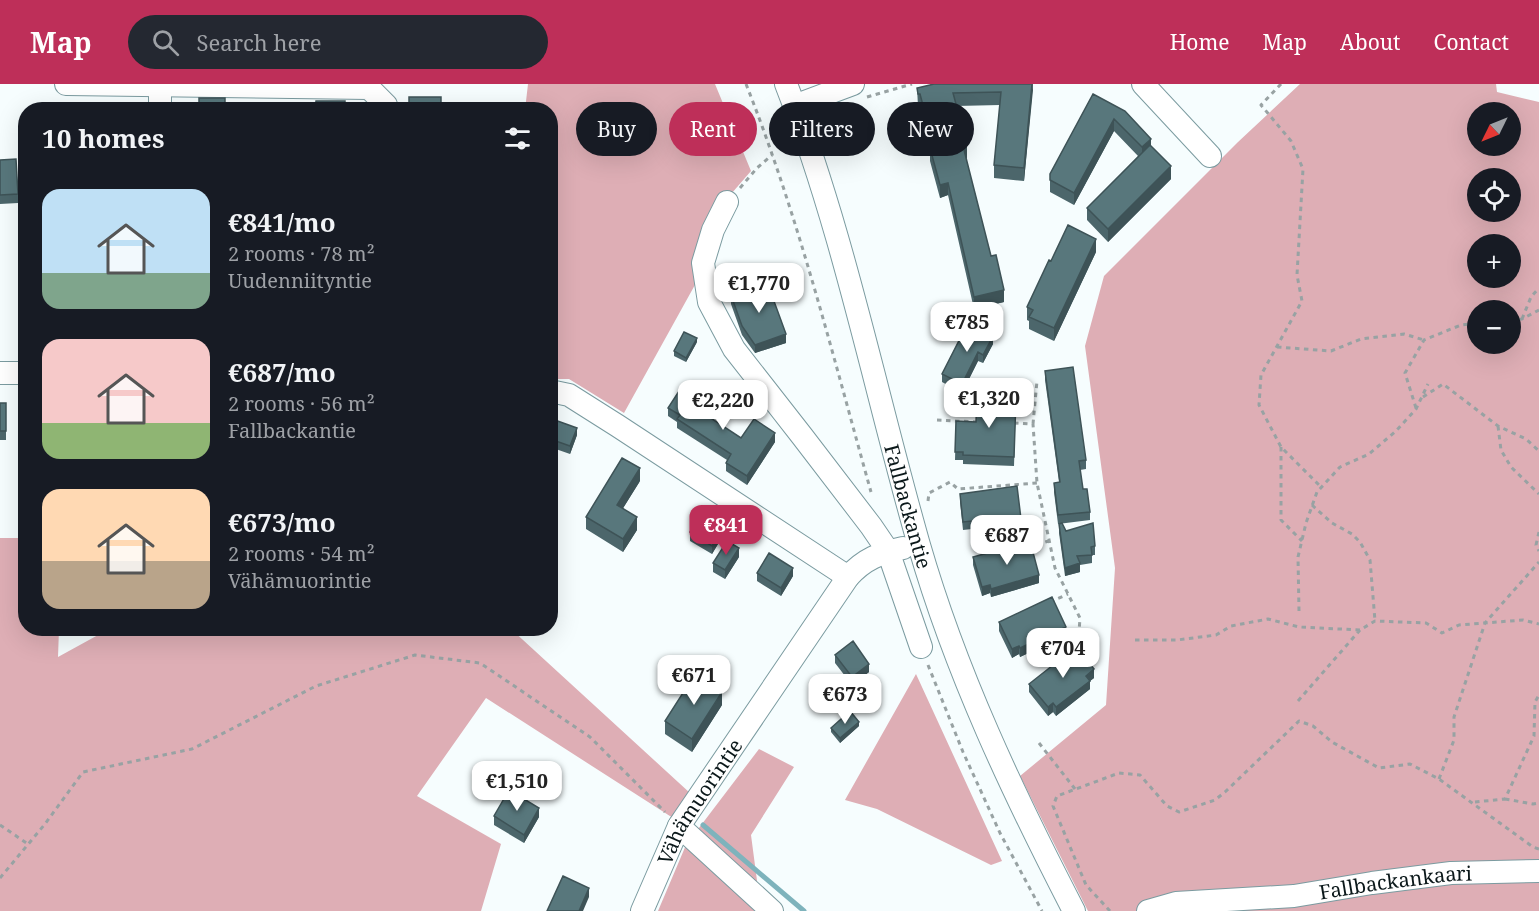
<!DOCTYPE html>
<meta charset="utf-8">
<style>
body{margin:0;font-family:"Noto Serif",serif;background:#242831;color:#f1f3f6;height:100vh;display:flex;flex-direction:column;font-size:22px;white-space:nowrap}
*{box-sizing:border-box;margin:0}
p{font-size:20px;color:#9ea1a6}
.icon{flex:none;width:33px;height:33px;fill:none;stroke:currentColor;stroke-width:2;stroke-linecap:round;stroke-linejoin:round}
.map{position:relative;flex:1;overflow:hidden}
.details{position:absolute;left:18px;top:18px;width:540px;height:534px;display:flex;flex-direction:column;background:#171b24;border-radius:24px;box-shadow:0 6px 24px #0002}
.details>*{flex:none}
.hud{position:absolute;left:576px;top:18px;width:570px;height:54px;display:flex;gap:12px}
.needle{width:39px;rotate:227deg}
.tools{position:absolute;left:1467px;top:18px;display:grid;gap:12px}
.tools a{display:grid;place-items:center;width:54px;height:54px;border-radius:50%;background:#171b24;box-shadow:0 6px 24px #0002;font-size:30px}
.price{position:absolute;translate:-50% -51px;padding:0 14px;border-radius:12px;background:#fff;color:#222;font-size:20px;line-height:39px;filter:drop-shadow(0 2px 3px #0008)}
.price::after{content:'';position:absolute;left:50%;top:36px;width:18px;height:14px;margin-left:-9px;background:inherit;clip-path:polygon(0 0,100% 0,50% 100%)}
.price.on{background:#be2f59;color:#fff}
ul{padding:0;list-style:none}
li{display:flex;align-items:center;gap:18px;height:150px;padding:0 24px}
li span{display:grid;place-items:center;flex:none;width:168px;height:120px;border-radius:18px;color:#555}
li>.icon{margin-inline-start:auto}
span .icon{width:72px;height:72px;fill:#fffc;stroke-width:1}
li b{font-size:26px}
h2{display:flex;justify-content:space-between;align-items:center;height:72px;padding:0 24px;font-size:26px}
.tag{padding:0 21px;border-radius:27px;background:#171b24;box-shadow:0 6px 24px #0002;font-size:21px;line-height:54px}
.tag.on{background:#be2f59;color:#fff}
header{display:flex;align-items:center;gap:36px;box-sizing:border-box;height:84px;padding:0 30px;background:#be2f59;color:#fff}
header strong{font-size:28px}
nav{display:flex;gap:33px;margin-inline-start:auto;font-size:21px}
.search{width:420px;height:54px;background:#242831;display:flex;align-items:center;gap:15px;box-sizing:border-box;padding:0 21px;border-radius:33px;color:#9ea1a6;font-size:22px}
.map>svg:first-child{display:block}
</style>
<header>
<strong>Map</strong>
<div class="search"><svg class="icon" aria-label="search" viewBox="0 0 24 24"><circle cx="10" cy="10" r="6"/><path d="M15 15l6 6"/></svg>Search here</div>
<nav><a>Home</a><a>Map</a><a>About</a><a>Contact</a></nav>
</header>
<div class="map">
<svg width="1539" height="827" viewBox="0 0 1539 827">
<rect width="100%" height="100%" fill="#f6fdfe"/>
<!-- forest -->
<path fill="#deaeb5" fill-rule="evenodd" d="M528 0H715L751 87 725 117 701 190 624 329 569 295H551L550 26H525Z
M1300 0H1496L1497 8 1539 18V827H1088L1020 692 1106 621 1115 484 1085 262 1104 192 1238 58ZM1478 28H1510V62H1478ZM1478 94H1510V128H1478ZM1478 160H1510V194H1478ZM1478 226H1510V260H1478Z
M0 454H25L26 544 59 545 58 573 109 545H511L690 709 673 734 486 614 417 712 501 760 481 827H0Z
M916 590 1002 777 991 781 877 725 845 716Z
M759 665 794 683 751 751 761 827H658L686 761Z"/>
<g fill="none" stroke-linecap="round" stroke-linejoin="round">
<!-- stream -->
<path stroke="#7eb3bc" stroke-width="5" d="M703 741 804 827"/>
<defs>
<g id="minor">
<path d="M66 0 369 4 386 21V26"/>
<path id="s1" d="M786 0C844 149 875 307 919 461 956 589 1013 709 1074 827"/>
<path d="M1143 0 1210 72"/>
<path d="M794 22 853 0"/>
<path d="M160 26V2"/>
<path d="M727 118 713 146 703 179 709 218 734 265 802 352 871 442 888 467 921 563"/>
<path d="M0 289H26"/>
<path d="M550 307 569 311 618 342 848 493C864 475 880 469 903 464"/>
<path d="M679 742 772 827"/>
<path id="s2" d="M642 827 679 742 848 493"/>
<path id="s3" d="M1148 827 1176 819 1294 812 1372 799 1451 789 1539 787"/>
</g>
</defs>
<!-- minor casing -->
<use href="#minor" stroke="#7b9ba0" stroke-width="24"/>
<!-- path -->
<path stroke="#98a2a3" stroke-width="3" stroke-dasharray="4.5 4.5" stroke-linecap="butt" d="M746 0C798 131 833 272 871 408
M1281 0 1261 21 1291 57 1303 85 1297 191 1302 217 1261 291 1259 321 1281 363 1321 403
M867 13 912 0
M740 104 757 84 772 71
M1522 235 1531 213 1539 204
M1510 236 1522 235 1539 226
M1277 263 1331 267 1361 255 1404 250 1424 256
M1423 313 1443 300 1498 342 1526 355 1539 367
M1416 324 1405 289 1424 256 1461 241 1478 239
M937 336 977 338
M1014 339 1033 340 1037 399 1055 484 1080 534 1078 562 1074 565
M1033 340 1037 297
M1498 342 1501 366 1511 383 1539 410
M1281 363V436L1302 457
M928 417 929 409 950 398 958 405 1037 399
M1312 421 1332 439 1352 450 1360 458 1370 476 1375 537
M1539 448 1536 461 1539 467
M1028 463 1049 457
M1050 518 1068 510
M1299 527 1298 473 1306 439 1317 408 1340 383 1369 370 1396 347 1416 325 1428 300
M1135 556H1177L1216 551 1231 542 1268 535 1299 543 1360 546 1375 537 1426 539 1442 549 1459 541 1523 536 1539 540
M928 581 963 668 1000 749 1042 827
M1298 617 1360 546
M1039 659 1075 705
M1439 695 1454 656V633L1485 539 1539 478
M1505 715 1533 720 1539 719
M1475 718 1505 715 1534 652 1535 618 1539 611
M0 741 28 760
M0 794 45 740 83 688 192 665 316 602 415 571 480 579 590 653 665 728
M1110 827 1086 801 1053 722 1057 712 1119 689 1140 691 1167 722 1179 728 1215 716 1225 708 1299 637 1313 642 1332 658 1379 684 1410 680 1439 695 1533 763 1539 765"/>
<!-- minor -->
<use href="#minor" stroke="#fff" stroke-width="22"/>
</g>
<!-- wall -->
<path fill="#4c666b" d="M1033 0 1024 97 994 94V81L1000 21 956 22 966 74 991 172 1004 218 974 225 948 111 940 114 930 77V64H931L920 22H918L917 4Z
M1093 10 1151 62 1171 95 1108 158 1087 136V124L1138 72 1114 47 1074 121 1050 108V90Z
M0 76 18 110V119L0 120Z
M1096 168 1054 257 1029 245V237L1027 236V223L1051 177Z
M731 211 786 259 755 269 742 251 731 220Z
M968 239 993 260 983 279 978 277 962 309 942 298V290Z
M697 258 686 278 674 272V267Z
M1045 287 1086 376V385L1080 386 1083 405 1090 428V436L1058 440 1054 408V399L1059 398 1045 296Z
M1016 315 1014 382 963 380V376H955L956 337 976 338Z
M0 319H6V356H0Z
M668 324 707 325 704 330 741 354 775 358 747 401 726 387V379L727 376 677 344V338L668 332Z
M550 339 577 351 570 370 550 363Z
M640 397 623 424 637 446 623 468 586 445V433Z
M960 410 1021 435V443L972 449V445L963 446 960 418Z
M1059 440 1066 447 1095 462V471H1092V479L1080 481V488L1065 492 1059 449Z
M690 448 724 450 712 470 690 457Z
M739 473 725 495 713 488V479Z
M973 473 1039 499 991 513 990 509 982 512 973 481Z
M757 489 793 492 781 512 757 497Z
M999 538 1066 551 1020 573 1019 570 1012 574 999 547Z
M835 571 869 588 852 601 835 579Z
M1094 594 1090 597V605L1056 632 1053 628 1048 632 1029 608V600Z
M722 621 692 668 665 650V637Z
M859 642 840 659 831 648V644Z
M494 732 539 733 524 759 494 741Z"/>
<!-- shaded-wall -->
<path fill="#3e5357" d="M1032 0 1033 6 1024 97V84Z
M1114 35V47L1074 121V109Z
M1151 55V67L1142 76V63Z
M967 61V74L963 75V62Z
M1171 82V95L1108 158V145Z
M948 99V111L940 114V101Z
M1096 155V168L1054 257V244Z
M1004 206V218L974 225V213Z
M786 250V259L755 269V261Z
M993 252V260L983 279V271Z
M697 254V258L686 278V274Z
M978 268V277L962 309V300Z
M707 316V325L700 336V327Z
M577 344V351L570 370V362Z
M775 349V358L747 401V392Z
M640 384V397L617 434V421Z
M637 433V446L623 468V455Z
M724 442V450L712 470V462Z
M739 464V473L725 495V486Z
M1080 479V488L1065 492V484Z
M793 484V492L781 512V504Z
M1039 491V499L991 513V505Z
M990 501V509L982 512V503Z
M1066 543V551L1020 573V564Z
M1019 562V570L1012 574V565Z
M869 580V588L852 601V593Z
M1094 585V594L1090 597V605L1056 632V623L1086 592Z
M722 608V621L692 668V655Z
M1053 619V628L1048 632V623Z
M859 638V642L840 659V654Z
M539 724V733L524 759V751Z
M589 804V813L583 827H579Z"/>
<!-- building -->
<path fill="#58777c" stroke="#3e5357" stroke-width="1.5" d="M934 0H1032L1024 84 994 81 1001 8 953 9 967 61 963 62 991 172 996 171 1004 206 974 213 948 99 940 101 930 64 934 63 920 10H918L917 4Z
M1093 10 1125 27 1151 55 1142 63 1114 35 1074 109 1050 96V90Z
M409 13H441V20H493V26H409Z
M199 14H225V26H199Z
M316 17H345V26H315Z
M1150 61 1171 82 1108 145 1087 124Z
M16 75 18 110 0 111V76Z
M1068 141 1096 155 1054 244 1029 233 1033 226 1027 223 1049 176 1051 177Z
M767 198 786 250 755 261 742 242 731 211Z
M968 239 993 252 983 271 978 268 962 300 942 290Z
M684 248 697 254 686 274 674 267Z
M1073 283 1086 376 1079 377 1083 405H1087L1090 428 1058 431 1054 399 1060 398 1045 287Z
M683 301 707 316 700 327 741 354 754 335 775 349 747 392 726 379 731 370 677 335 680 331 668 324Z
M977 311 1016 315 1014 373 963 371V368H955L956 337 976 338Z
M0 319H6V347H0Z
M552 335 577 344 570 362 550 355V339Z
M622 374 640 384 617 421 637 433 623 455 586 433Z
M1017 402 1021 435 972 440V437L963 438 960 410Z
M703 428 724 442 712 462 690 448Z
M1062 439 1066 447 1093 439 1095 462 1091 463 1092 471 1077 472 1080 479 1065 484 1059 440Z
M727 457 739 464 725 486 713 479Z
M1030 457 1039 491 991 505 990 501 982 503 973 473Z
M769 469 793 484 781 504 757 489Z
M1052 513 1066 543 1020 564 1019 562 1012 565 999 538Z
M853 557 869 580 852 593 835 571Z
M1076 563 1094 585 1086 592 1090 597 1056 623 1053 619 1048 623 1029 600Z
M695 590 722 608 692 655 665 637Z
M850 627 859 638 840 654 831 644Z
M509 706 539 724 524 751 494 732Z
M563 792 589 804 579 827H547Z"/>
<g text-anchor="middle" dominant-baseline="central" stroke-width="5" stroke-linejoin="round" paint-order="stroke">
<!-- street labels -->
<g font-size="20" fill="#0b181a" stroke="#fff">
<text stroke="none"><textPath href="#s1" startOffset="440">Fallbackantie</textPath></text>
<text stroke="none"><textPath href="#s2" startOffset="124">Vähämuorintie</textPath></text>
<text stroke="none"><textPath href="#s3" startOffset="250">Fallbackankaari</textPath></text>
</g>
</g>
</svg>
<div class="tools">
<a><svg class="needle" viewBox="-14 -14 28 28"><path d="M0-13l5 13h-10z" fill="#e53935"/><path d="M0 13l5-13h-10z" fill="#9ea1a6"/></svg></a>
<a><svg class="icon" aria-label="locate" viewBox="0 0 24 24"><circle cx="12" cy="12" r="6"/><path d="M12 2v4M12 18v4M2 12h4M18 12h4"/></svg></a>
<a>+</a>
<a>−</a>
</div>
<b class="price" style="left:759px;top:230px">€1,770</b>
<b class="price" style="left:967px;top:269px">€785</b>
<b class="price" style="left:989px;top:345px">€1,320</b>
<b class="price" style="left:723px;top:347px">€2,220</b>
<b class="price on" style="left:726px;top:472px">€841</b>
<b class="price" style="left:1007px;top:482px">€687</b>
<b class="price" style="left:1063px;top:595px">€704</b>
<b class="price" style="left:694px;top:622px">€671</b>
<b class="price" style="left:845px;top:641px">€673</b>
<b class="price" style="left:517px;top:728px">€1,510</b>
<div class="hud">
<a class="tag">Buy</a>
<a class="tag on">Rent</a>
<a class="tag">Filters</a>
<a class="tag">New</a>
</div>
<section class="details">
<h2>10 homes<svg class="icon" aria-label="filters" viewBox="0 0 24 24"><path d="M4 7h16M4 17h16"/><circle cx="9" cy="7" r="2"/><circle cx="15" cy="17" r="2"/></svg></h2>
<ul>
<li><span style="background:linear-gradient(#bfe0f5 70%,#7fa58c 0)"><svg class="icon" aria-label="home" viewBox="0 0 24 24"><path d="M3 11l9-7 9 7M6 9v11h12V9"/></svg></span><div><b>€841/mo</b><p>2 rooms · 78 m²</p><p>Uudenniityntie</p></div></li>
<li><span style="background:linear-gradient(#f6c9c9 70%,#8fb573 0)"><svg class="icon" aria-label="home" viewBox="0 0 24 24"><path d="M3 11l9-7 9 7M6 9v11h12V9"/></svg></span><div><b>€687/mo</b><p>2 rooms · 56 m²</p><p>Fallbackantie</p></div></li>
<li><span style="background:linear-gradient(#ffd9b3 60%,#b9a48a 0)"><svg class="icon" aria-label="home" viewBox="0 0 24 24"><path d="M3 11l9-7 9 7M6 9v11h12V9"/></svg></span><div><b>€673/mo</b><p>2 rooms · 54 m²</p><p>Vähämuorintie</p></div></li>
</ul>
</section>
</div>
